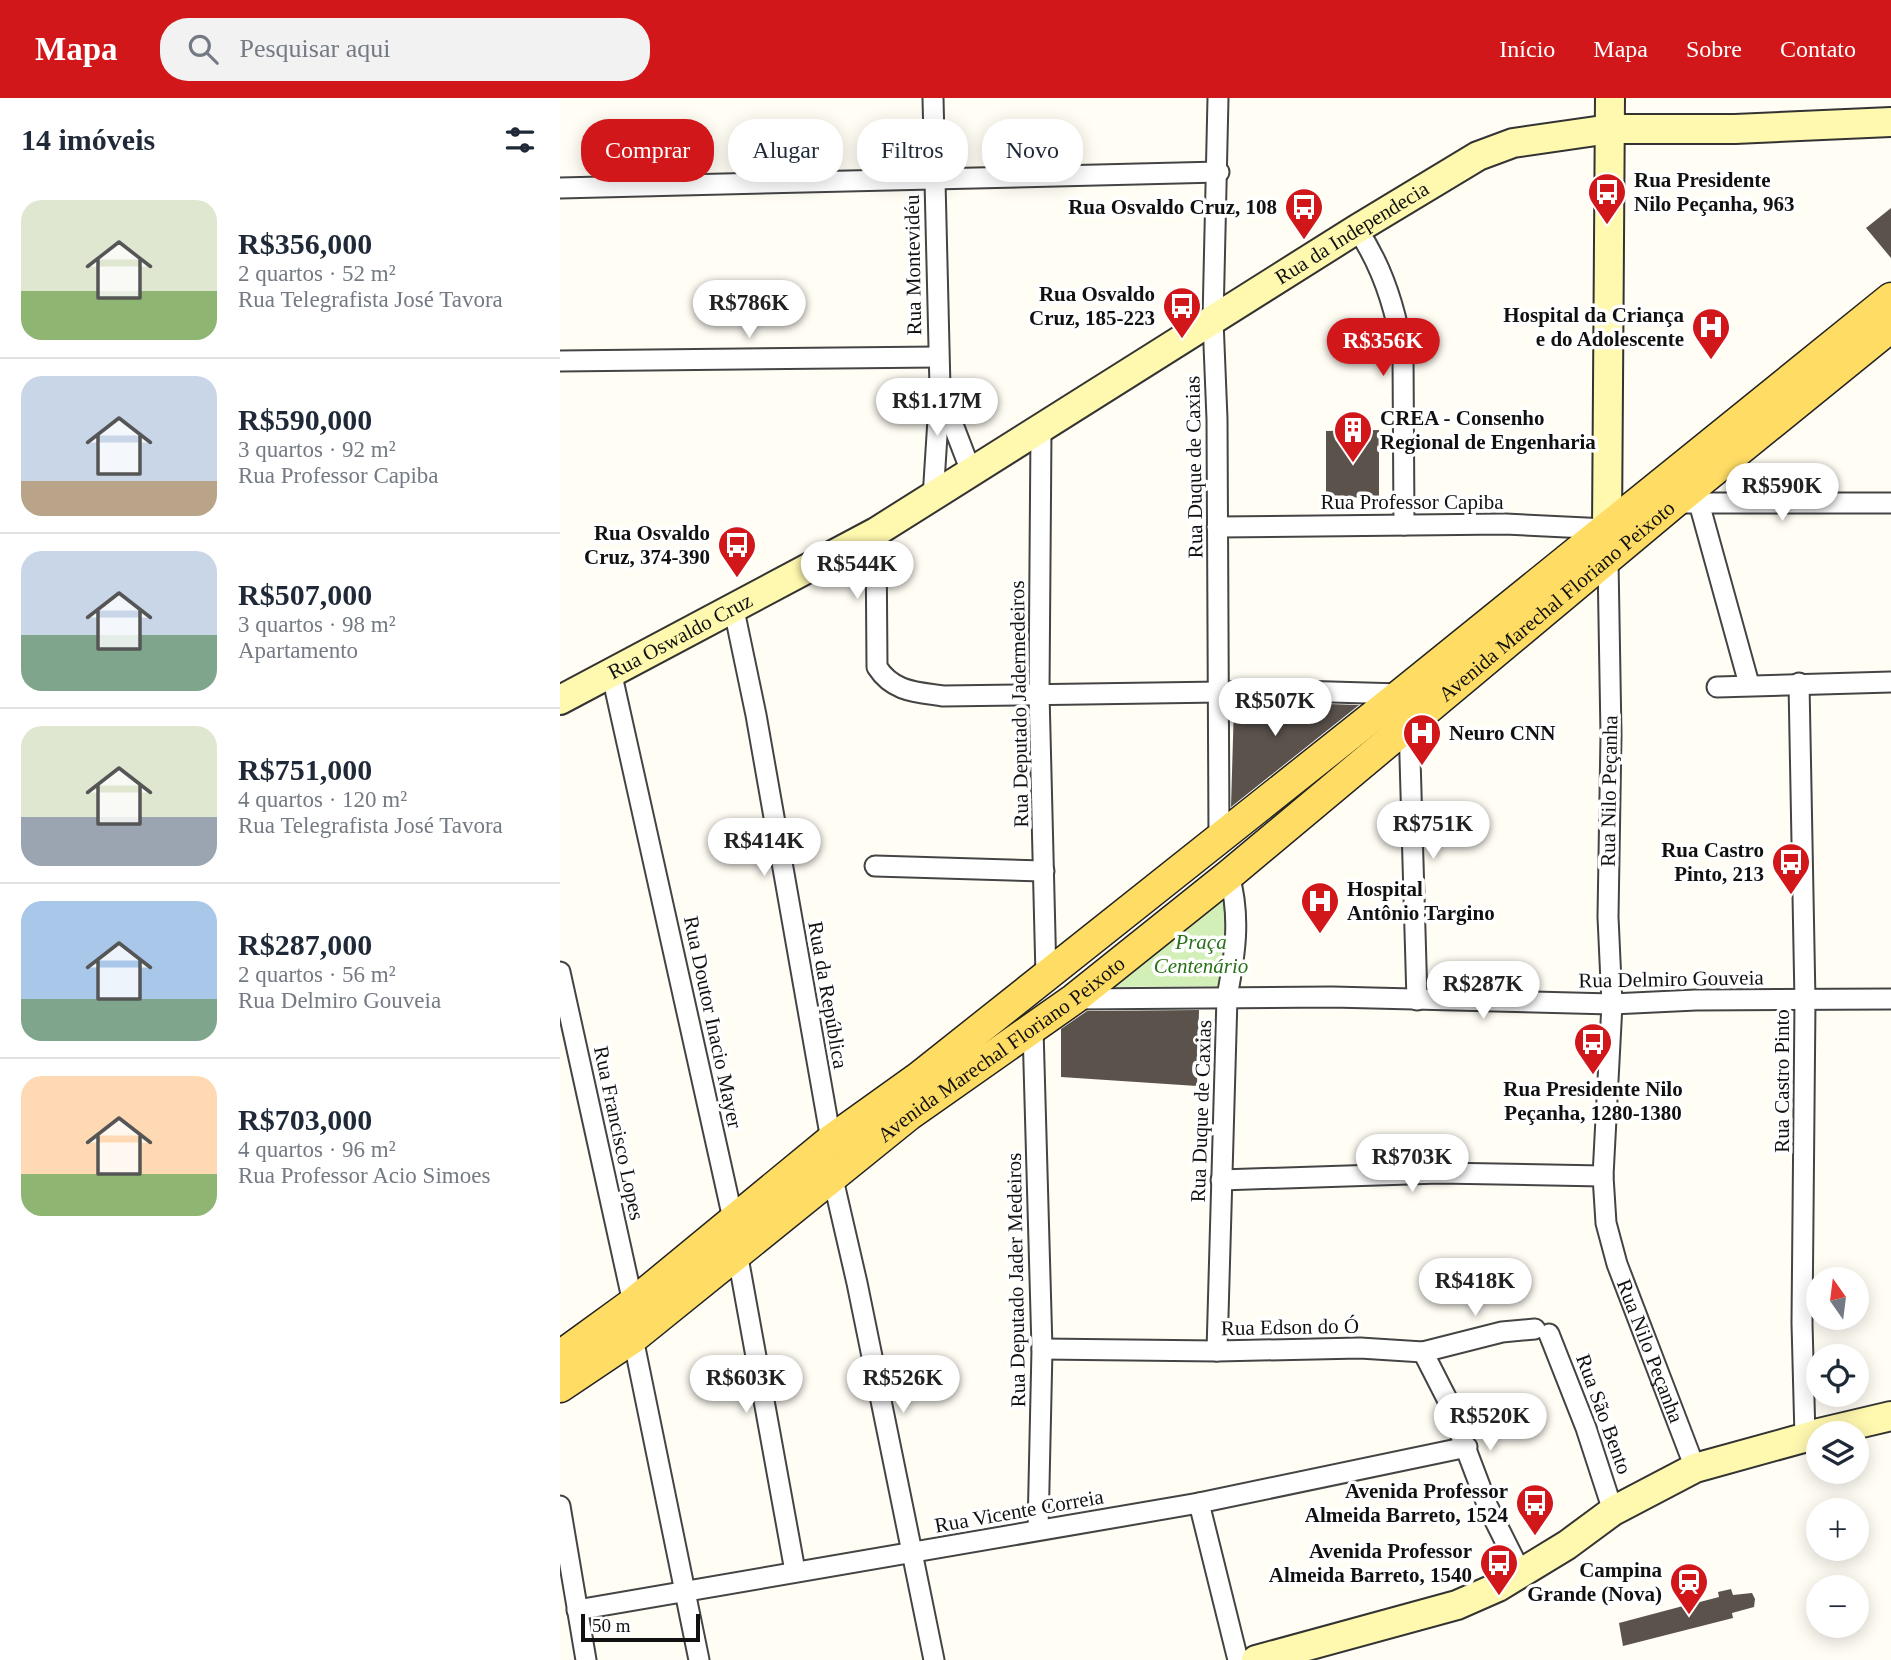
<!DOCTYPE html>
<html lang="pt">
<meta charset="utf-8">
<style>
body{margin:0;font-family:"Times New Roman",serif;background:#f2f2f3;color:#1f2937;height:100vh;display:flex;flex-direction:column;font-size:26px;white-space:nowrap}
*{box-sizing:border-box;margin:0}
p{font-size:23px;color:#747a83}
.icon{flex:none;width:38px;height:38px;fill:none;stroke:currentColor;stroke-width:2;stroke-linecap:round;stroke-linejoin:round}
.map{position:relative;flex:1;overflow:hidden}
.drawer{display:flex;flex-direction:column;background:#fff;width:560px}
.drawer>*{flex:none}
.hud{position:absolute;left:21px;top:21px;width:665px;height:63px;display:flex;gap:14px}
.needle{width:46px;rotate:346deg}
.fabs{position:absolute;left:1246px;top:1169px;display:grid;gap:14px}
.fabs a{display:grid;place-items:center;width:63px;height:63px;border-radius:50%;background:#fff;box-shadow:0 4px 18px #0003;font-size:35px}
.scale{position:absolute;left:21px;bottom:18px;width:119px;box-sizing:border-box;padding-left:7px;border:4px solid #111;border-top:0;font-size:19px;line-height:24px;white-space:nowrap;color:#111;-webkit-text-stroke:5px #fff;paint-order:stroke}
.price{position:absolute;translate:-50% -60px;padding:0 16px;border-radius:24px;background:#fff;color:#222;font-size:23px;line-height:46px;filter:drop-shadow(0 2px 4px #0008)}
.price::after{content:'';position:absolute;left:50%;top:42px;width:21px;height:16px;margin-left:-10px;background:inherit;clip-path:polygon(0 0,100% 0,50% 100%)}
.price.active{background:#d2171b;color:#fff}
ul{padding:0;list-style:none}
li{display:flex;align-items:center;gap:21px;height:175px;padding:0 21px}
li+li{border-top:2px solid #e0e1e3}
li span{display:grid;place-items:center;flex:none;width:196px;height:140px;border-radius:21px;color:#555}
li>.icon{margin-inline-start:auto}
span .icon{width:84px;height:84px;fill:#fffc;stroke-width:1}
li b{font-size:30px}
h2{display:flex;justify-content:space-between;align-items:center;height:84px;padding:0 21px;font-size:30px}
.pill{padding:0 24px;border-radius:28px;background:#fff;box-shadow:0 4px 18px #0003;font-size:24px;line-height:63px}
.pill.active{background:#d2171b;color:#fff}
header{display:flex;align-items:center;gap:42px;box-sizing:border-box;height:98px;padding:0 35px;background:#d2171b;color:#fff}
header strong{font-size:33px}
nav{display:flex;gap:38px;margin-inline-start:auto;font-size:24px}
.search{width:490px;height:63px;background:#f2f2f3;display:flex;align-items:center;gap:18px;box-sizing:border-box;padding:0 24px;border-radius:28px;color:#747a83;font-size:26px}
main{display:flex;flex:1;min-height:0}
.map>svg:first-child{display:block}
</style>
<header>
<strong>Mapa</strong>
<div class="search"><svg class="icon" aria-label="search" viewBox="0 0 24 24"><circle cx="10" cy="10" r="6"/><path d="M15 15l6 6"/></svg>Pesquisar aqui</div>
<nav><a>Início</a><a>Mapa</a><a>Sobre</a><a>Contato</a></nav>
</header>
<main>
<section class="drawer">
<h2>14 imóveis<svg class="icon" aria-label="filters" viewBox="0 0 24 24"><path d="M4 7h16M4 17h16"/><circle cx="9" cy="7" r="2"/><circle cx="15" cy="17" r="2"/></svg></h2>
<ul>
<li><span style="background:linear-gradient(#dfe7d0 65%,#8fb573 0)"><svg class="icon" aria-label="home" viewBox="0 0 24 24"><path d="M3 11l9-7 9 7M6 9v11h12V9"/></svg></span><div><b>R$356,000</b><p>2 quartos · 52 m²</p><p>Rua Telegrafista José Tavora</p></div></li>
<li><span style="background:linear-gradient(#c9d6e8 75%,#b9a48a 0)"><svg class="icon" aria-label="home" viewBox="0 0 24 24"><path d="M3 11l9-7 9 7M6 9v11h12V9"/></svg></span><div><b>R$590,000</b><p>3 quartos · 92 m²</p><p>Rua Professor Capiba</p></div></li>
<li><span style="background:linear-gradient(#c9d6e8 60%,#7fa58c 0)"><svg class="icon" aria-label="home" viewBox="0 0 24 24"><path d="M3 11l9-7 9 7M6 9v11h12V9"/></svg></span><div><b>R$507,000</b><p>3 quartos · 98 m²</p><p>Apartamento</p></div></li>
<li><span style="background:linear-gradient(#dfe7d0 65%,#9aa5b1 0)"><svg class="icon" aria-label="home" viewBox="0 0 24 24"><path d="M3 11l9-7 9 7M6 9v11h12V9"/></svg></span><div><b>R$751,000</b><p>4 quartos · 120 m²</p><p>Rua Telegrafista José Tavora</p></div></li>
<li><span style="background:linear-gradient(#a9c7e8 70%,#7fa58c 0)"><svg class="icon" aria-label="home" viewBox="0 0 24 24"><path d="M3 11l9-7 9 7M6 9v11h12V9"/></svg></span><div><b>R$287,000</b><p>2 quartos · 56 m²</p><p>Rua Delmiro Gouveia</p></div></li>
<li><span style="background:linear-gradient(#ffd9b3 70%,#8fb573 0)"><svg class="icon" aria-label="home" viewBox="0 0 24 24"><path d="M3 11l9-7 9 7M6 9v11h12V9"/></svg></span><div><b>R$703,000</b><p>4 quartos · 96 m²</p><p>Rua Professor Acio Simoes</p></div></li>
</ul>
</section>
<div class="map">
<svg width="1331" height="1562" viewBox="0 0 1331 1562">
<rect width="100%" height="100%" fill="#fffdf4"/>
<!-- green -->
<path fill="#d3efb8" d="M670 795 673 888 549 889Z"/>
<!-- building -->
<path fill="#5b524c" d="M1331 110V160L1306 130Z
M819 332V399L766 400V333Z
M737 605 799 607 671 709 674 606Z
M639 912 637 988 501 979V931L527 913Z
M1171 1491 1173 1497 1192 1495 1195 1501 1194 1509 1172 1515 1173 1520 1063 1548 1059 1525 1123 1508 1122 1504 1134 1500 1136 1505 1159 1499 1158 1494Z"/>
<g fill="none" stroke-linecap="round" stroke-linejoin="round">
<defs>
<g id="street">
<path d="M373 0 380 290 373 400"/>
<path d="M658 0 653 222 657 321 659 738"/>
<path d="M0 90 659 74"/>
<path d="M797 131C823 169 836 211 843 257L844 427"/>
<path d="M0 263 378 259"/>
<path d="M382 298 412 376"/>
<path d="M481 332 479 595 486 878"/>
<path d="M1114 405H1331"/>
<path d="M1139 405 1189 586"/>
<path d="M657 429 945 426 1047 431"/>
<path d="M316 434 317 569C333 594 356 594 383 598L737 593 841 596"/>
<path id="s1" d="M1048 463 1051 637 1048 819 1052 906 1043 1078 1046 1125 1057 1166 1135 1370"/>
<path d="M174 512 196 617 271 1042"/>
<path d="M51 573 173 1121"/>
<path d="M1239 585 1245 903 1242 1225 1245 1339"/>
<path d="M1157 589 1331 584"/>
<path d="M849 625 857 902"/>
<path d="M315 768 484 773"/>
<path d="M0 874 73 1205"/>
<path d="M514 901 772 899 1052 906 1136 902 1331 901"/>
<path d="M473 931 482 1251 478 1432"/>
<path d="M273 1081 297 1185 374 1562"/>
<path d="M661 1082 879 1075 1043 1078"/>
<path d="M177 1154 235 1473"/>
<path d="M989 1236 1026 1330 1053 1413"/>
<path d="M73 1240 139 1562"/>
<path d="M482 1251 657 1253 800 1250 863 1254 942 1234 975 1231"/>
<path d="M657 1253 667 899C675 857 681 819 669 777"/>
<path d="M863 1254 887 1301 928 1409 961 1475"/>
<path d="M639 1405 678 1562"/>
<path d="M0 1408 26 1562"/>
<path d="M17 1512 639 1405 907 1349"/>
</g>
<g id="secondary">
<path d="M1047 431 1050 0"/>
<path id="s2" d="M0 602 316 434 797 131 918 58 953 45 1050 31H1175L1331 24"/>
<path d="M1259 1335 1331 1318"/>
<path d="M696 1562 897 1507 938 1489 1007 1447 1053 1413 1135 1370 1258 1336"/>
</g>
<g id="primary">
<path d="M0 1258 73 1205 271 1042 359 979 841 596 1331 200"/>
<path id="s3" d="M0 1289 73 1240 349 1017 514 901 669 777 1114 405 1331 229"/>
</g>
</defs>
<!-- street casing -->
<use href="#street" stroke="#444" stroke-width="23"/>
<!-- secondary casing -->
<use href="#secondary" stroke="#333" stroke-width="32"/>
<!-- primary casing -->
<use href="#primary" stroke="#222" stroke-width="33"/>
<!-- street -->
<use href="#street" stroke="#fff" stroke-width="19"/>
<!-- secondary -->
<use href="#secondary" stroke="#fff8af" stroke-width="28"/>
<!-- primary -->
<use href="#primary" stroke="#ffdd64" stroke-width="30"/>
</g>
<!-- icons -->
<defs>
<symbol id="bus-pin" viewBox="-11 -11 22 30"><path d="M0 17L-7.5 6A9.5 9.5 0 1 1 7.5 6Z" fill="#d2171b" stroke="#fff"/><path d="M-5-6H5V4H4V6H2V4H-2V6H-4V4H-5ZM-3.5-4V0h7V-4ZM-3.5 1.2v1.5H-2V1.2ZM2 1.2v1.5H3.5V1.2Z" fill="#fff"/></symbol>
<symbol id="hospital-pin" viewBox="-11 -11 22 30"><path d="M0 17L-7.5 6A9.5 9.5 0 1 1 7.5 6Z" fill="#d2171b" stroke="#fff"/><path d="M-5-5h3v3.5h4V-5h3V5h-3V1.5h-4V5h-3Z" fill="#fff"/></symbol>
<symbol id="building-pin" viewBox="-11 -11 22 30"><path d="M0 17L-7.5 6A9.5 9.5 0 1 1 7.5 6Z" fill="#d2171b" stroke="#fff"/><path d="M-4-6H4V6H1V3H-1V6H-4ZM-2.5-4.3h1.7v1.8h-1.7ZM.8-4.3h1.7v1.8H.8ZM-2.5-1h1.7V.8h-1.7ZM.8-1h1.7V.8H.8Z" fill="#fff"/></symbol>
<symbol id="station-pin" viewBox="-11 -11 22 30"><path d="M0 17L-7.5 6A9.5 9.5 0 1 1 7.5 6Z" fill="#d2171b" stroke="#fff"/><path d="M-3-6H3Q5-6 5-4V2Q5 4 3 4L4.5 6H3L1.5 4h-3L-3 6H-4.5L-3 4Q-5 4-5 2V-4Q-5-6-3-6ZM-3.5-4v3h7v-3ZM-3.5 1v1.5H-2V1ZM2 1v1.5H3.5V1Z" fill="#fff"/></symbol>
</defs>
<g fill-rule="evenodd">
<use href="#bus-pin" x="1025" y="72" width="44" height="60"/>
<use href="#bus-pin" x="722" y="87" width="44" height="60"/>
<use href="#bus-pin" x="600" y="186" width="44" height="60"/>
<use href="#hospital-pin" x="1129" y="207" width="44" height="60"/>
<use href="#building-pin" x="771" y="310" width="44" height="60"/>
<use href="#bus-pin" x="155" y="425" width="44" height="60"/>
<use href="#hospital-pin" x="840" y="613" width="44" height="60"/>
<use href="#bus-pin" x="1209" y="742" width="44" height="60"/>
<use href="#hospital-pin" x="738" y="781" width="44" height="60"/>
<use href="#bus-pin" x="1011" y="922" width="44" height="60"/>
<use href="#bus-pin" x="953" y="1383" width="44" height="60"/>
<use href="#bus-pin" x="917" y="1443" width="44" height="60"/>
<use href="#station-pin" x="1107" y="1462" width="44" height="60"/>
</g>
<g text-anchor="middle" dominant-baseline="central" stroke-width="7" stroke-linejoin="round" paint-order="stroke">
<!-- poi labels -->
<g font-size="21" font-weight="bold" fill="#111" stroke="#fff" text-anchor="end">
<text x="1074" y="82" text-anchor="start">Rua Presidente<tspan x="1074" dy="24">Nilo Peçanha, 963</tspan></text>
<text x="717" y="109">Rua Osvaldo Cruz, 108</text>
<text x="595" y="196">Rua Osvaldo<tspan x="595" dy="24">Cruz, 185-223</tspan></text>
<text x="1124" y="217">Hospital da Criança<tspan x="1124" dy="24">e do Adolescente</tspan></text>
<text x="820" y="320" text-anchor="start">CREA - Consenho<tspan x="820" dy="24">Regional de Engenharia</tspan></text>
<text x="150" y="435">Rua Osvaldo<tspan x="150" dy="24">Cruz, 374-390</tspan></text>
<text x="889" y="635" text-anchor="start">Neuro CNN</text>
<text x="1204" y="752">Rua Castro<tspan x="1204" dy="24">Pinto, 213</tspan></text>
<text x="787" y="791" text-anchor="start">Hospital<tspan x="787" dy="24">Antônio Targino</tspan></text>
<text x="1033" y="991" text-anchor="middle">Rua Presidente Nilo<tspan x="1033" dy="24">Peçanha, 1280-1380</tspan></text>
<text x="948" y="1393">Avenida Professor<tspan x="948" dy="24">Almeida Barreto, 1524</tspan></text>
<text x="912" y="1453">Avenida Professor<tspan x="912" dy="24">Almeida Barreto, 1540</tspan></text>
<text x="1102" y="1472">Campina<tspan x="1102" dy="24">Grande (Nova)</tspan></text>
</g>
<!-- street labels -->
<g font-size="21" fill="#111" stroke="#fff">
<text stroke="none"><textPath href="#s2" startOffset="920">Rua da Independecia</textPath></text>
<text transform="translate(353 167) rotate(-91)">Rua Montevidéu</text>
<text transform="translate(634 369) rotate(-91)">Rua Duque de Caxias</text>
<text x="852" y="404">Rua Professor Capiba</text>
<text stroke="none"><textPath href="#s3" startOffset="1270">Avenida Marechal Floriano Peixoto</textPath></text>
<text stroke="none"><textPath href="#s2" startOffset="136">Rua Oswaldo Cruz</textPath></text>
<text transform="translate(459 606) rotate(-91)">Rua Deputado Jadermedeiros</text>
<text transform="translate(1049 693) rotate(-89)">Rua Nilo Peçanha</text>
<text transform="translate(1111 881) rotate(-1)">Rua Delmiro Gouveia</text>
<text transform="translate(268 897) rotate(80)">Rua da República</text>
<text transform="translate(153 924) rotate(78)">Rua Doutor Inacio Mayer</text>
<text stroke="none"><textPath href="#s3" startOffset="556">Avenida Marechal Floriano Peixoto</textPath></text>
<text transform="translate(1222 983) rotate(-90)">Rua Castro Pinto</text>
<text transform="translate(641 1013) rotate(-88)">Rua Duque de Caxias</text>
<text transform="translate(59 1035) rotate(78)">Rua Francisco Lopes</text>
<text transform="translate(456 1182) rotate(-91)">Rua Deputado Jader Medeiros</text>
<text transform="translate(730 1229) rotate(-1)">Rua Edson do Ó</text>
<text stroke="none"><textPath href="#s1" startOffset="798">Rua Nilo Peçanha</textPath></text>
<text transform="translate(1044 1316) rotate(70)">Rua São Bento</text>
<text transform="translate(459 1413) rotate(-10)">Rua Vicente Correia</text>
</g>
<!-- park labels -->
<g font-size="21" font-style="italic" fill="#287118" stroke="#fff">
<text x="641" y="844">Praça<tspan x="641" dy="24">Centenário</tspan></text>
</g>
</g>
</svg>
<div class="fabs">
<a><svg class="needle" viewBox="-14 -14 28 28"><path d="M0-13l5 13h-10z" fill="#e53935"/><path d="M0 13l5-13h-10z" fill="#747a83"/></svg></a>
<a><svg class="icon" aria-label="locate" viewBox="0 0 24 24"><circle cx="12" cy="12" r="6"/><path d="M12 2v4M12 18v4M2 12h4M18 12h4"/></svg></a>
<a><svg class="icon" aria-label="layers" viewBox="0 0 24 24"><path d="M12 4l9 5-9 5-9-5zM3 14l9 5 9-5"/></svg></a>
<a>+</a>
<a>−</a>
</div>
<div class="scale">50 m</div>
<b class="price" style="left:189px;top:242px">R$786K</b>
<b class="price active" style="left:823px;top:280px">R$356K</b>
<b class="price" style="left:377px;top:340px">R$1.17M</b>
<b class="price" style="left:1222px;top:425px">R$590K</b>
<b class="price" style="left:297px;top:503px">R$544K</b>
<b class="price" style="left:715px;top:640px">R$507K</b>
<b class="price" style="left:873px;top:763px">R$751K</b>
<b class="price" style="left:204px;top:780px">R$414K</b>
<b class="price" style="left:923px;top:923px">R$287K</b>
<b class="price" style="left:852px;top:1096px">R$703K</b>
<b class="price" style="left:915px;top:1220px">R$418K</b>
<b class="price" style="left:186px;top:1317px">R$603K</b>
<b class="price" style="left:343px;top:1317px">R$526K</b>
<b class="price" style="left:930px;top:1355px">R$520K</b>
<div class="hud">
<a class="pill active">Comprar</a>
<a class="pill">Alugar</a>
<a class="pill">Filtros</a>
<a class="pill">Novo</a>
</div>
</div>
</main>
